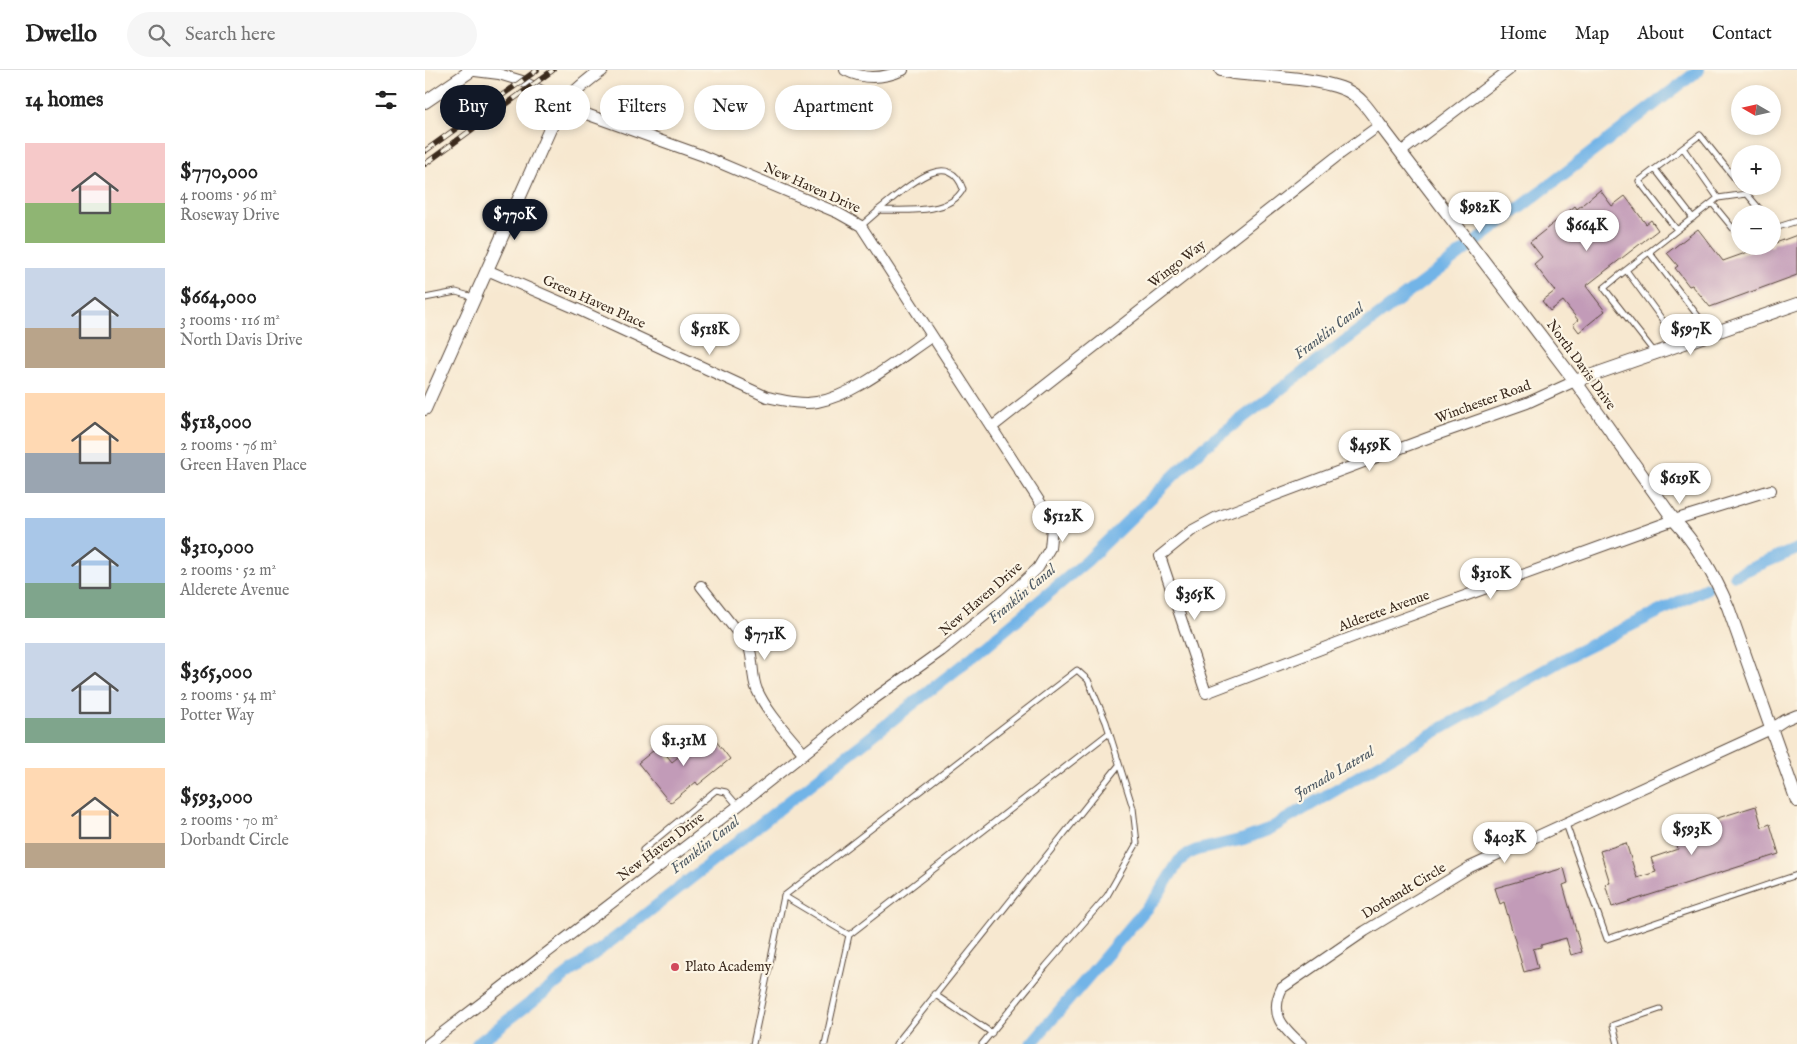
<!DOCTYPE html>
<meta charset="utf-8">
<style>
body{margin:0;font-family:"IM FELL English",serif;background:#f6f6f6;color:#222;height:100vh;display:flex;flex-direction:column;font-size:19px;white-space:nowrap}
*{box-sizing:border-box;margin:0}
p{font-size:16px;color:#767676}
.icon{flex:none;width:28px;height:28px;fill:none;stroke:currentColor;stroke-width:2;stroke-linecap:round;stroke-linejoin:round}
.map{position:relative;flex:1;overflow:hidden}
.drawer{display:flex;flex-direction:column;background:#fff;width:425px}
.drawer>*{flex:none}
.hud{position:absolute;left:15px;top:15px;width:475px;height:45px;display:flex;gap:10px}
.needle{width:32px;rotate:279deg}
.fabs{position:absolute;left:1306px;top:15px;display:grid;gap:10px}
.fabs a{display:grid;place-items:center;width:50px;height:50px;border-radius:50%;background:#fff;box-shadow:0 2px 8px #0003;font-size:25px}
.price{position:absolute;translate:-50% -42px;padding:0 11px;border-radius:18px;background:#fff;color:#222;font-size:16px;line-height:32px;filter:drop-shadow(0 1px 2px #0008)}
.price::after{content:'';position:absolute;left:50%;top:30px;width:15px;height:11px;margin-left:-8px;background:inherit;clip-path:polygon(0 0,100% 0,50% 100%)}
.price.on{background:#111827;color:#fff}
ul{padding:0;list-style:none}
li{display:flex;align-items:center;gap:15px;height:125px;padding:0 25px}
li span{display:grid;place-items:center;flex:none;width:140px;height:100px;border-radius:0px;color:#555}
li>.icon{margin-inline-start:auto}
span .icon{width:60px;height:60px;fill:#fffc;stroke-width:1}
li b{font-size:21px}
h2{display:flex;justify-content:space-between;align-items:center;height:60px;padding:0 25px;font-size:21px}
.chip{padding:0 18px;border-radius:22px;background:#fff;box-shadow:0 2px 8px #0003;font-size:18px;line-height:45px}
.chip.on{background:#111827;color:#fff}
header{display:flex;align-items:center;gap:30px;box-sizing:border-box;height:70px;padding:0 25px;background:#fff;border-bottom:1px solid #e0e0e0}
header strong{font-size:24px}
nav{display:flex;gap:28px;margin-inline-start:auto;font-size:18px}
.search{width:350px;height:45px;background:#f6f6f6;display:flex;align-items:center;gap:12px;box-sizing:border-box;padding:0 18px;border-radius:28px;color:#767676;font-size:19px}
main{display:flex;flex:1;min-height:0}
.map>svg:first-child{display:block}
</style>
<header>
<strong>Dwello</strong>
<div class="search"><svg class="icon" aria-label="search" viewBox="0 0 24 24"><circle cx="10" cy="10" r="6"/><path d="M15 15l6 6"/></svg>Search here</div>
<nav><a>Home</a><a>Map</a><a>About</a><a>Contact</a></nav>
</header>
<main>
<section class="drawer">
<h2>14 homes<svg class="icon" aria-label="filters" viewBox="0 0 24 24"><path d="M4 7h16M4 17h16"/><circle cx="9" cy="7" r="2"/><circle cx="15" cy="17" r="2"/></svg></h2>
<ul>
<li><span style="background:linear-gradient(#f6c9c9 60%,#8fb573 0)"><svg class="icon" aria-label="home" viewBox="0 0 24 24"><path d="M3 11l9-7 9 7M6 9v11h12V9"/></svg></span><div><b>$770,000</b><p>4 rooms · 96 m²</p><p>Roseway Drive</p></div></li>
<li><span style="background:linear-gradient(#c9d6e8 60%,#b9a48a 0)"><svg class="icon" aria-label="home" viewBox="0 0 24 24"><path d="M3 11l9-7 9 7M6 9v11h12V9"/></svg></span><div><b>$664,000</b><p>3 rooms · 116 m²</p><p>North Davis Drive</p></div></li>
<li><span style="background:linear-gradient(#ffd9b3 60%,#9aa5b1 0)"><svg class="icon" aria-label="home" viewBox="0 0 24 24"><path d="M3 11l9-7 9 7M6 9v11h12V9"/></svg></span><div><b>$518,000</b><p>2 rooms · 76 m²</p><p>Green Haven Place</p></div></li>
<li><span style="background:linear-gradient(#a9c7e8 65%,#7fa58c 0)"><svg class="icon" aria-label="home" viewBox="0 0 24 24"><path d="M3 11l9-7 9 7M6 9v11h12V9"/></svg></span><div><b>$310,000</b><p>2 rooms · 52 m²</p><p>Alderete Avenue</p></div></li>
<li><span style="background:linear-gradient(#c9d6e8 75%,#7fa58c 0)"><svg class="icon" aria-label="home" viewBox="0 0 24 24"><path d="M3 11l9-7 9 7M6 9v11h12V9"/></svg></span><div><b>$365,000</b><p>2 rooms · 54 m²</p><p>Potter Way</p></div></li>
<li><span style="background:linear-gradient(#ffd9b3 75%,#b9a48a 0)"><svg class="icon" aria-label="home" viewBox="0 0 24 24"><path d="M3 11l9-7 9 7M6 9v11h12V9"/></svg></span><div><b>$593,000</b><p>2 rooms · 70 m²</p><p>Dorbandt Circle</p></div></li>
</ul>
</section>
<div class="map">
<svg width="1372" height="974" viewBox="0 0 1372 974">
<rect width="100%" height="100%" fill="#fcf5e5"/>
<filter id="ink" filterUnits="userSpaceOnUse"><feTurbulence type="fractalNoise" baseFrequency=".02" numOctaves="2"/><feDisplacementMap in="SourceGraphic" scale="10" xChannelSelector="R" yChannelSelector="G"/><feConvolveMatrix kernelMatrix="1 2 1 2 8 2 1 2 1" color-interpolation-filters="sRGB"/></filter>
<filter id="wash" filterUnits="userSpaceOnUse"><feTurbulence type="fractalNoise" baseFrequency=".0096" numOctaves="4" result="noise"/><feDisplacementMap in="SourceGraphic" scale="20" xChannelSelector="R" yChannelSelector="G"/><feGaussianBlur stdDeviation="1.12" result="paint"/><feColorMatrix in="noise" values="0 0 0 0 0 0 0 0 0 0 0 0 0 0 0 0 0 1.4 0 .05"/><feComposite in="paint" operator="in"/></filter>
<g filter="url(#wash)">
<rect width="100%" height="100%" fill="#f7e8d0"/>
<g fill="none" stroke-linecap="round" stroke-linejoin="round">
<!-- canal -->
<path stroke="#72b4e7" stroke-width="12" d="M1310 505 1372 479
M52 974 203 858 550 585 662 491 775 380 1031 187 1274 0
M606 974 732 826 754 791 763 784 772 780 819 769 843 760 968 686 1148 584 1282 518"/>
</g>
<g id="blocks">
<!-- building -->
<path fill="#c29bb8" d="M1175 120 1187 136 1200 126 1221 154 1226 150 1233 160 1161 216 1180 241 1154 262 1148 254 1153 250 1138 231 1125 241 1117 231 1130 221 1109 194 1117 187 1105 172 1150 136 1152 139Z
M1273 159 1298 191 1340 176H1348V174L1372 165V205L1285 237 1267 215 1264 216 1250 198 1253 196 1242 183Z
M284 662 305 689 273 715 271 712 245 733 213 693 234 676 247 692Z
M1331 736 1337 757 1345 754 1354 784 1187 837 1180 814 1185 813 1175 781 1201 773 1212 808 1231 802 1226 788 1253 779 1248 762Z
M1139 798 1143 813 1138 815 1157 882 1146 885 1141 868 1116 875V877L1108 879 1113 898 1099 902 1079 832 1075 834 1070 818Z"/>
</g>
</g>
<g filter="url(#ink)">
<use href="#blocks" fill-opacity="0" stroke="#574639" stroke-width="1"/>
<g fill="none" stroke-linecap="round" stroke-linejoin="round">
<defs>
<path id="service" d="M1258 78 1293 128
M1230 99 1268 148
M1287 133 1315 167
M1348 154 1353 157 1372 151
M436 156 452 142 453 140C474 125 522 74 538 119 525 145 479 140 453 140
M1252 160 1214 111 1275 65 1315 115
M1224 182 1286 263
M1201 200 1179 218 1230 283
M0 228 31 222 48 227
M1255 274 1201 200 1293 128 1322 124 1339 144
M1141 754 1182 869 1372 805
M232 797 218 780 291 720 301 722 313 736
M359 826 424 865
M509 924 567 963
M328 974 359 826 652 600 663 610 681 652 708 738 712 773 682 826 621 896 557 974
M400 974 424 865 684 663
M471 974 694 695
M1193 974 1188 955 1235 939"/>
<path id="minor" d="M420 0C439 10 458 9 478 0
M976 82 1084 0
M62 200 152 239 342 327C357 330 376 335 392 332 431 325 473 289 506 267
M1150 311 1102 333 1008 366 792 447 766 461 735 486 781 623 943 561 1249 450 1346 420
M567 357 911 87 955 55
M276 516 324 577C329 591 326 606 332 620 343 644 363 664 379 684
M3 974 313 736 439 636 516 581 580 529 613 498 625 478 627 457 622 443 436 156 413 143 276 85 164 45 97 11 74 4 42 0
M876 974C857 957 844 944 857 918L940 861 1045 797 1346 659 1360 650 1372 645"/>
<path id="tertiary" d="M796 0 808 3C838 6 898 8 923 21 937 28 946 43 955 55L1150 311 1249 450C1273 476 1289 504 1303 537L1372 731
M0 32 47 0
M1150 311 1372 234
M0 339 125 59C142 28 149 20 177 0"/>
</defs>
<!-- service casing -->
<use href="#service" stroke="#574639" stroke-width="7"/>
<!-- minor casing -->
<use href="#minor" stroke="#574639" stroke-width="12"/>
<!-- tertiary casing -->
<use href="#tertiary" stroke="#574639" stroke-width="14"/>
<!-- service -->
<use href="#service" stroke="#fff" stroke-width="5"/>
<!-- minor -->
<use href="#minor" stroke="#fff" stroke-width="10"/>
<!-- tertiary -->
<use href="#tertiary" stroke="#fff" stroke-width="12"/>
<defs>
<path id="rail" d="M0 81 112 0
M0 94 128 0"/>
</defs>
<!-- rail casing -->
<use href="#rail" stroke="#3b2a1e" stroke-width="5.5"/>
<!-- rail -->
<use href="#rail" stroke="#fcf5e5" stroke-width="4" stroke-dasharray="11" stroke-linecap="butt"/>
</g>
</g>
<!-- markers -->
<circle fill="#d1495b" stroke="#fcf5e5" stroke-width="2" cx="250" cy="897" r="5"/>
<g text-anchor="middle" dominant-baseline="central" stroke-width="4.5" stroke-linejoin="round" paint-order="stroke">
<!-- street labels -->
<g font-size="14" fill="#3b2a1e" stroke="#fcf5e5">
<text transform="translate(387 118) rotate(24)">New Haven Drive</text>
<text transform="translate(752 194) rotate(-38)">Wingo Way</text>
<text transform="translate(169 232) rotate(24)">Green Haven Place</text>
<text transform="translate(1156 295) rotate(54)">North Davis Drive</text>
<text transform="translate(1058 332) rotate(-20)">Winchester Road</text>
<text transform="translate(556 529) rotate(-41)">New Haven Drive</text>
<text transform="translate(959 541) rotate(-20)">Alderete Avenue</text>
<text transform="translate(236 777) rotate(-37)">New Haven Drive</text>
<text transform="translate(979 821) rotate(-31)">Dorbandt Circle</text>
</g>
<!-- poi labels -->
<g font-size="14" fill="#3b2a1e" stroke="#fcf5e5" text-anchor="start">
<text x="260" y="897">Plato Academy</text>
</g>
<!-- water labels -->
<g font-size="15" font-style="italic" fill="#4e5a64" stroke="#fcf5e5">
<text transform="translate(904 261) rotate(-37)">Franklin Canal</text>
<text transform="translate(597 524) rotate(-40)">Franklin Canal</text>
<text transform="translate(909 703) rotate(-30)">Jornado Lateral</text>
<text transform="translate(280 775) rotate(-38)">Franklin Canal</text>
</g>
</g>
</svg>
<div class="fabs">
<a><svg class="needle" viewBox="-14 -14 28 28"><path d="M0-13l5 13h-10z" fill="#e53935"/><path d="M0 13l5-13h-10z" fill="#767676"/></svg></a>
<a>+</a>
<a>−</a>
</div>
<b class="price" style="left:1055px;top:164px">$982K</b>
<b class="price on" style="left:90px;top:171px">$770K</b>
<b class="price" style="left:1162px;top:182px">$664K</b>
<b class="price" style="left:285px;top:286px">$518K</b>
<b class="price" style="left:1266px;top:286px">$597K</b>
<b class="price" style="left:945px;top:402px">$459K</b>
<b class="price" style="left:1255px;top:435px">$619K</b>
<b class="price" style="left:638px;top:473px">$512K</b>
<b class="price" style="left:1066px;top:530px">$310K</b>
<b class="price" style="left:770px;top:551px">$365K</b>
<b class="price" style="left:340px;top:591px">$771K</b>
<b class="price" style="left:259px;top:697px">$1.31M</b>
<b class="price" style="left:1267px;top:786px">$593K</b>
<b class="price" style="left:1080px;top:794px">$403K</b>
<div class="hud">
<a class="chip on">Buy</a>
<a class="chip">Rent</a>
<a class="chip">Filters</a>
<a class="chip">New</a>
<a class="chip">Apartment</a>
</div>
</div>
</main>
